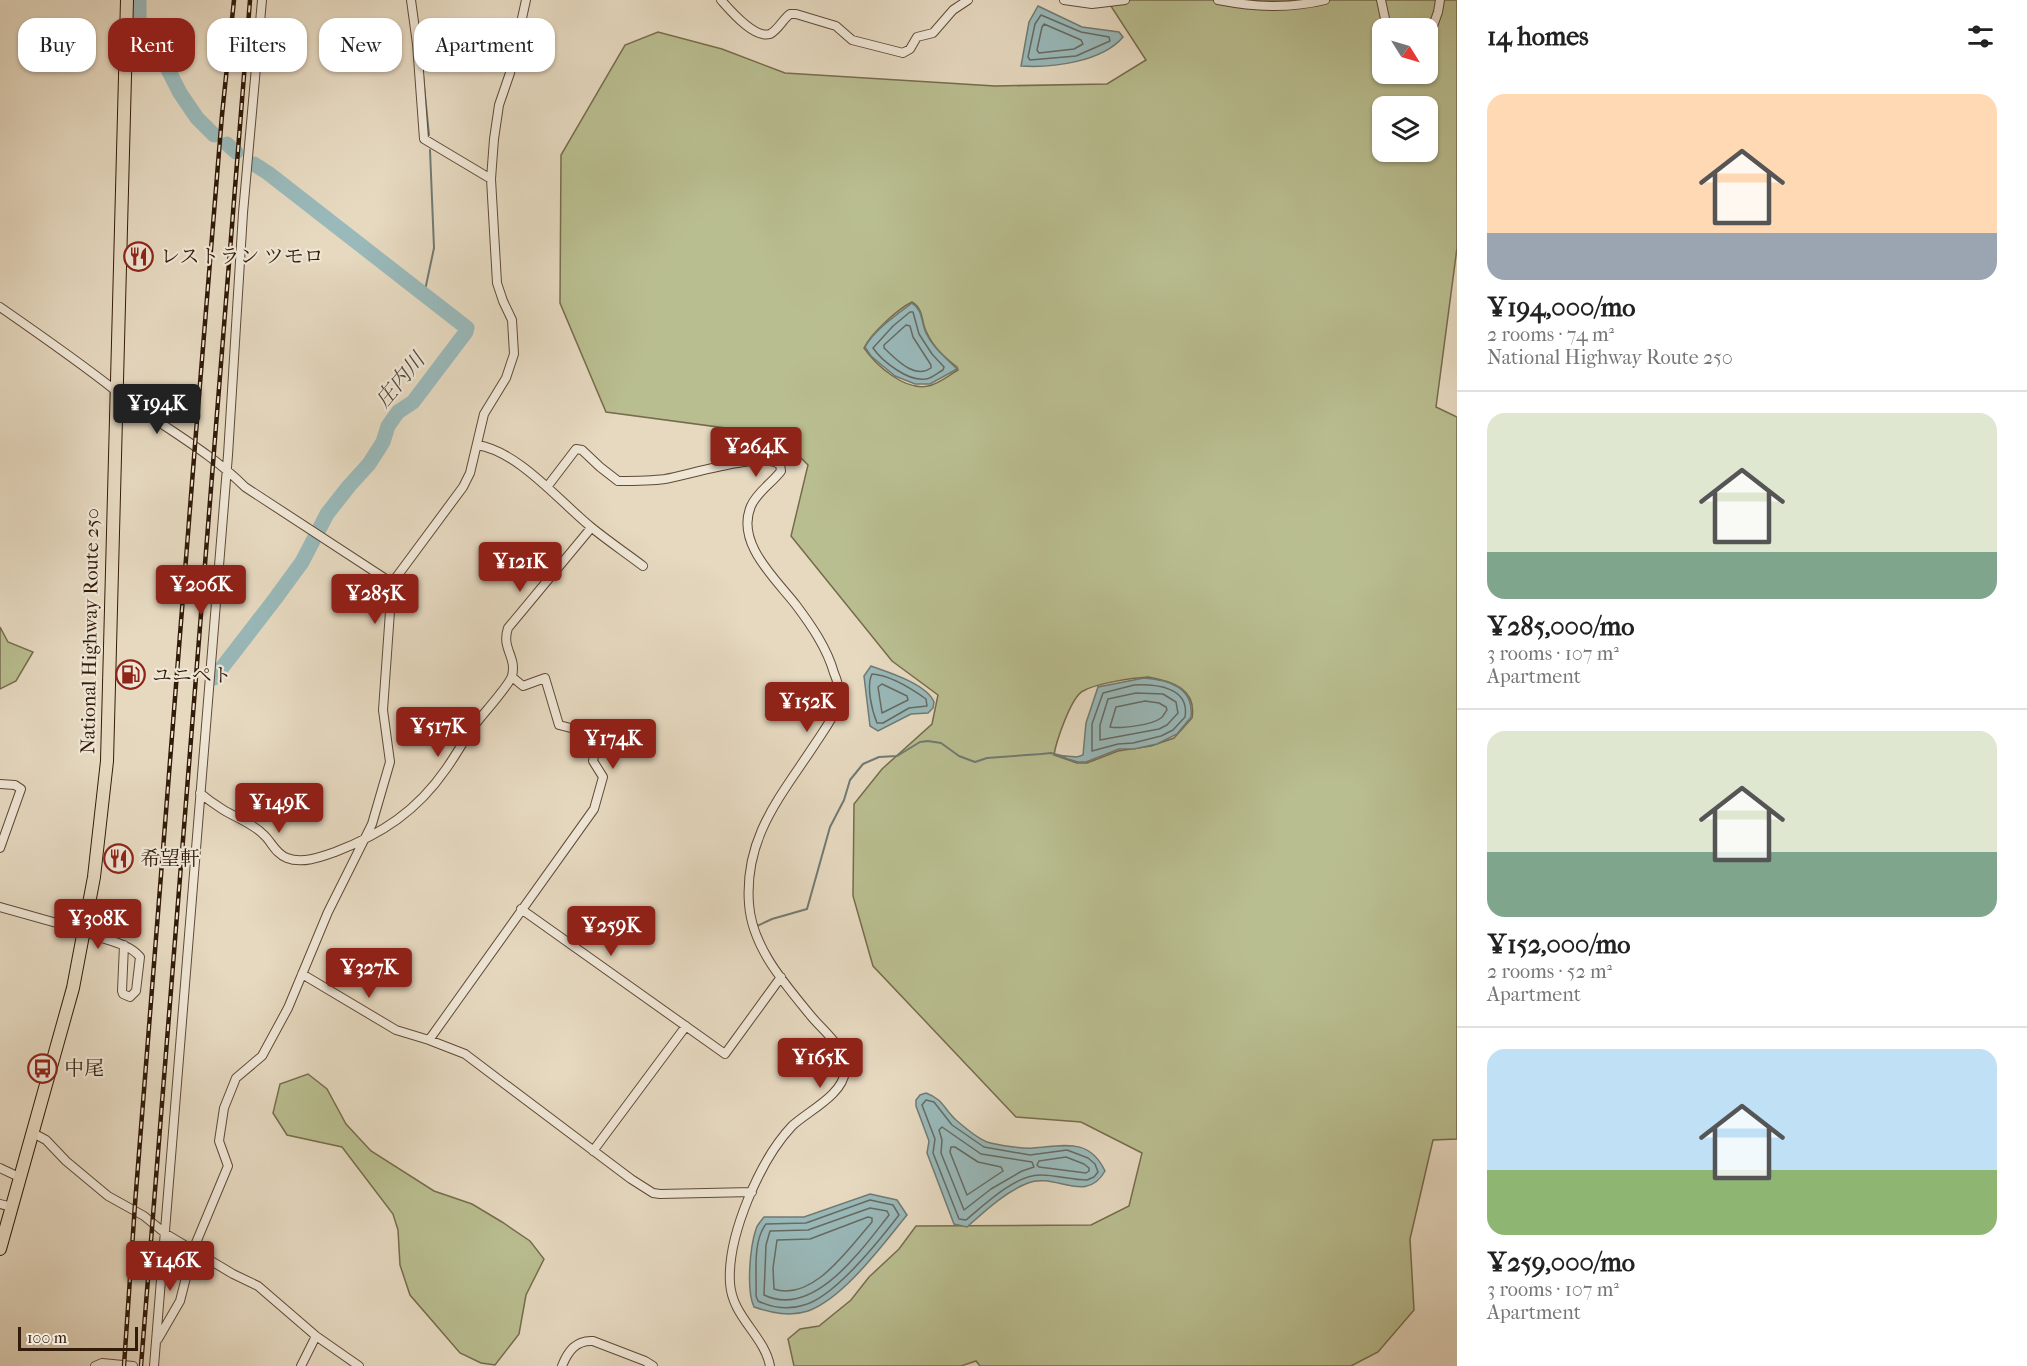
<!DOCTYPE html>
<meta charset="utf-8">
<style>
body{margin:0;font-family:"IM FELL French Canon","Noto Serif JP",serif;background:#f6f6f6;color:#222;height:100vh;display:flex;flex-direction:column;font-size:22px;white-space:nowrap}
*{box-sizing:border-box;margin:0}
p{font-size:20px;color:#767676}
.icon{flex:none;width:33px;height:33px;fill:none;stroke:currentColor;stroke-width:2;stroke-linecap:round;stroke-linejoin:round}
.map{position:relative;flex:1;overflow:hidden}
.panel{display:flex;flex-direction:column;background:#fff;width:570px}
.panel>*{flex:none}
.top-card{position:absolute;left:18px;top:18px;width:570px;height:54px;display:flex;gap:12px}
.needle{width:39px;rotate:127deg}
.fabs{position:absolute;left:1372px;top:18px;display:grid;gap:12px}
.fabs a{display:grid;place-items:center;width:66px;height:66px;border-radius:12px;background:#fff;box-shadow:0 2px 4px #0004;font-size:30px}
.scale{position:absolute;left:18px;bottom:15px;width:120px;box-sizing:border-box;padding-left:6px;border:3px solid #321b09;border-top:0;font-size:16px;line-height:21px;white-space:nowrap;color:#321b09;-webkit-text-stroke:4px #efe6d6;paint-order:stroke}
.price{position:absolute;translate:-50% -51px;padding:0 14px;border-radius:6px;background:#8f2418;color:#fff;font-size:20px;line-height:39px;filter:drop-shadow(0 2px 3px #0008)}
.price::after{content:'';position:absolute;left:50%;top:36px;width:18px;height:14px;margin-left:-9px;background:inherit;clip-path:polygon(0 0,100% 0,50% 100%)}
.price.active{background:#222;color:#fff}
ul{padding:0;list-style:none}
li{display:grid;align-content:center;gap:12px;height:318px;padding:0 30px}
li+li{border-top:2px solid #e0e0e0}
li span{display:grid;place-items:center;height:186px;border-radius:18px;color:#555}
li>.icon{margin-inline-start:auto}
span .icon{width:108px;height:108px;fill:#fffc;stroke-width:1}
li b{font-size:26px}
h2{display:flex;justify-content:space-between;align-items:center;height:72px;padding:0 30px;font-size:26px}
.tag{padding:0 21px;border-radius:18px;background:#fff;box-shadow:0 2px 4px #0004;font-size:21px;line-height:54px}
.tag.active{background:#8f2418;color:#fff}
main{display:flex;flex:1;min-height:0}
.map>svg:first-child{display:block}
</style>
<main>
<div class="map">
<svg width="1457" height="1366" viewBox="0 0 1457 1366">
<rect width="100%" height="100%" fill="#e6d9c0"/>
<filter id="stains"><feTurbulence type="fractalNoise" baseFrequency=".00333" numOctaves="4"/><feColorMatrix values="0 0 0 0 .2 0 0 0 0 .09 0 0 0 0 .02 0 0 0 .5 -.17"/></filter>
<radialGradient id="worn" r=".72"><stop offset=".6" stop-color="#630" stop-opacity="0"/><stop offset="1" stop-color="#630" stop-opacity=".3"/></radialGradient>
<!-- green -->
<path fill="#b9be90" stroke="#766c4c" stroke-width="1.5" fill-rule="evenodd" d="M1107 0H1457V248L1436 407 1457 417V1139L1433 1140 1410 1239 1414 1310 1378 1352 1351 1366H980L976 1361 961 1366H794L788 1339 800 1329 819 1326 851 1300 869 1277 899 1249 916 1226 1091 1225 1129 1206 1142 1153 1081 1122 1016 1117 873 966 853 896 854 804 882 769 932 724 938 695 892 661 791 536 808 465 778 435 606 412 560 303 561 155 625 45 658 32 722 49 785 73 995 86 1107 84 1146 60ZM1383 28H1428V74H1383ZM1383 106H1428V152H1383ZM912 302C924 309 921 321 926 331 933 347 944 357 957 367L958 370C949 375 939 384 928 386 904 391 876 365 864 348 871 333 898 309 912 302ZM1148 677C1172 681 1197 689 1192 718L1174 738 1151 746 1118 751 1087 763H1077L1054 755C1056 742 1071 697 1083 691 1097 683 1133 678 1148 677Z
M0 627 8 642 33 652 16 681 0 689Z
M308 1074 327 1089 346 1124 371 1151 434 1191 472 1204 502 1222 530 1241 544 1259 526 1295 519 1334 495 1365 481 1363 460 1353 410 1295 400 1265 398 1230 393 1214 342 1147 287 1135 273 1113 280 1084Z"/>
<!-- water -->
<path fill="#99b9ba" stroke="#707a73" stroke-width="1.5" d="M1038 6 1082 27 1119 32 1123 37C1102 62 1052 68 1021 66L1029 22Z
M912 303C923 310 921 322 926 333 933 348 945 357 957 369L930 384H915L895 376 871 356 865 347C874 330 896 315 912 303Z
M871 666C888 672 927 684 934 702L933 708 928 713 911 714 878 731 870 726 864 676Z
M1144 678C1169 680 1194 687 1191 717L1177 734 1157 744 1134 749H1119L1086 762H1078L1055 755 1077 757 1083 755 1086 723 1098 687Z
M926 1093C943 1099 944 1109 956 1120 964 1127 977 1138 987 1142 997 1145 1023 1149 1033 1148 1063 1146 1089 1137 1105 1171 1086 1205 1055 1172 1028 1183 1005 1192 985 1211 967 1227L954 1224 927 1153 929 1141 916 1106V1100L920 1095Z
M870 1194 897 1200 907 1215C883 1244 844 1298 808 1311 790 1317 772 1313 754 1307 746 1290 750 1247 756 1229 757 1225 761 1221 764 1217H804Z"/>
<g fill="none" stroke-linecap="round" stroke-linejoin="round">
<!-- shore -->
<path stroke="#666a62" stroke-width="1.5" d="M1041 15 1081 32 1109 37 1110 41 1076 56 1030 60 1028 57 1035 24Z
M1044 24 1081 40 1083 44 1074 49 1039 53 1037 50 1042 27Z
M913 312 919 334 932 354 944 367 943 370C937 373 932 378 926 379 908 382 882 361 873 348L893 326 910 312Z
M906 325 910 326 913 337 931 365V368C914 380 895 358 884 348V345Z
M872 674C890 675 912 689 926 699L927 706 909 708 883 723H877C872 711 866 686 872 674Z
M882 684 907 696 908 700 882 713 878 687Z
M1134 685C1156 684 1190 687 1185 717L1173 730 1161 736 1133 743 1118 744 1092 751V724L1103 693Z
M1136 693 1163 694 1176 702 1178 713 1167 725 1159 729 1100 740V725L1108 699Z
M1145 701 1159 703 1166 707 1167 710C1165 712 1164 716 1161 718 1152 725 1120 729 1110 727L1116 707Z
M926 1100 934 1102 952 1125 984 1147 1030 1155 1067 1150 1088 1158 1095 1164 1098 1172 1094 1177 1087 1180C1072 1180 1056 1175 1041 1175 1016 1174 984 1205 966 1220L959 1219 933 1153 935 1139 922 1105Z
M942 1127 981 1154 1032 1162 1034 1167 1022 1171 991 1189 964 1210 941 1153 942 1140 939 1130Z
M951 1147H955L978 1162 1001 1167 1003 1171 967 1195 950 1152Z
M1066 1157 1084 1164 1089 1168V1171L1086 1173 1039 1167 1037 1165 1039 1161Z
M870 1200 893 1205 899 1215C879 1241 835 1297 804 1305 789 1310 773 1308 758 1301L756 1296C757 1275 752 1242 766 1224L806 1223Z
M870 1208 887 1211 889 1215C862 1249 814 1319 764 1295L766 1245 770 1231 808 1230Z
M868 1217 872 1218V1222C849 1248 813 1302 774 1289L773 1268 777 1240 810 1239Z"/>
<!-- stream -->
<path stroke="#707a73" stroke-width="2" d="M422 65 429 135
M424 295 434 248 430 150
M755 927 772 919 807 909 830 827 844 800 850 780 863 764 879 757 897 756 920 742 928 741 941 743 959 756 975 762 987 758 1041 754 1051 753 1065 757"/>
<!-- river -->
<path stroke="#99b9ba" stroke-width="15" d="M139 0V21L150 34 180 93 197 118 214 135
M227 144 236 152
M214 678 275 599 302 562 327 514 349 486 369 464 383 442 388 426 398 412 413 402 466 332 467 328 268 173 254 164"/>
<defs>
<path id="minor" d="M411 0 417 44 424 139 491 179
M721 0C730 10 754 39 770 34 778 30 783 19 790 14H796L836 26 852 40 903 53 910 49 917 37 933 33 953 10 968 0
M1064 0 1092 4 1125 0
M1218 0C1255 7 1288 9 1325 0
M1381 0 1387 28
M1428 40 1438 12 1440 0
M1401 74 1408 79 1412 78 1416 74
M0 307C39 334 78 361 116 391 158 425 206 448 245 487L392 583
M477 445C518 451 559 501 591 527 608 541 626 553 643 566
M547 487 576 449 582 450 600 467 618 481C634 481 650 481 665 479 689 475 763 451 780 465L781 471C772 483 757 492 751 506 735 543 776 579 796 605 811 625 827 648 834 673 837 680 840 690 839 698 836 715 824 730 815 744 781 796 744 837 749 904 752 947 784 983 811 1016 825 1033 846 1047 845 1071 843 1095 808 1111 792 1126 760 1160 727 1236 730 1283 732 1317 764 1335 770 1366
M0 784 15 785 21 789 0 848
M200 793C207 799 214 804 222 809 236 818 253 823 265 836 272 843 276 854 287 858 302 864 321 857 335 852 382 834 417 811 446 769 456 755 464 740 474 726 481 716 509 686 512 676 517 656 501 649 508 628L591 528
M0 907 85 931C102 941 127 941 140 957L136 991 130 997 123 994 122 991 124 945
M521 909 725 1054 781 977
M302 974 396 1030 429 1040 465 1054 631 1179 653 1193 660 1194 752 1192
M429 1040 594 809 603 777 593 761 598 735 559 725 545 678 523 686 512 677
M33 1133 46 1140 66 1161 108 1196 144 1216 166 1234 233 1274 258 1286 316 1336 359 1366
M593 1151 686 1026
M0 1168 19 1177
M0 1204 12 1207
M158 1339 180 1301 193 1250 228 1166 219 1141 224 1108 236 1078 262 1056 288 1008 328 912 372 824 390 762 383 710 392 583 463 487 470 473 484 414 506 378 514 354 512 320 503 301 497 283 491 179 494 139 499 105 510 73 526 0
M95 1366 102 1363 133 1366
M154 1366 228 455 243 213 262 0
M301 1366 316 1336
M562 1366C568 1351 576 1340 593 1341L645 1361 653 1366"/>
<path id="highway" d="M0 1249 73 988 94 877 107 761 127 0"/>
</defs>
<!-- minor casing -->
<use href="#minor" stroke="#5f4a37" stroke-width="10"/>
<!-- highway casing -->
<use href="#highway" stroke="#321b09" stroke-width="14"/>
<!-- minor -->
<use href="#minor" stroke="#efe6d6" stroke-width="8"/>
<!-- highway -->
<use href="#highway" stroke="#e6d9c0" stroke-width="12"/>
<defs>
<path id="rail" d="M124 1366 135 1204 195 445 222 115 234 0
M141 1366 250 0"/>
</defs>
<!-- rail casing -->
<use href="#rail" stroke="#321b09" stroke-width="4.5"/>
<!-- rail -->
<use href="#rail" stroke="#efe6d6" stroke-width="2" stroke-dasharray="7" stroke-linecap="butt"/>
</g>
<!-- icons -->
<defs>
<symbol id="restaurant-ring" viewBox="-11 -11 22 22"><circle r="9.5" fill="#efe6d6" stroke="#8f2418" stroke-width="1.5"/><path d="M-5-6h1v4h1v-4h1v4h1v-4h1v5L-1.5 .5V6h-2V.5L-5-1ZM5-6V6H3V1.5H1.5Q1.5-4 5-6Z" fill="#8f2418"/></symbol>
<symbol id="fuel-ring" viewBox="-11 -11 22 22"><circle r="9.5" fill="#efe6d6" stroke="#8f2418" stroke-width="1.5"/><path d="M-5.5-6h7V0h2V4h1.3V-2.5L3-4.5l.8-.8L6-3V5H2.5V1h-1V6h-7ZM-4.2-4.7v3.2H.2V-4.7Z" fill="#8f2418"/></symbol>
<symbol id="bus-ring" viewBox="-11 -11 22 22"><circle r="9.5" fill="#efe6d6" stroke="#8f2418" stroke-width="1.5"/><path d="M-5-6H5V4H4V6H2V4H-2V6H-4V4H-5ZM-3.5-4V0h7V-4ZM-3.5 1.2v1.5H-2V1.2ZM2 1.2v1.5H3.5V1.2Z" fill="#8f2418"/></symbol>
</defs>
<g fill-rule="evenodd">
<use href="#restaurant-ring" x="122" y="240" width="33" height="33"/>
<use href="#fuel-ring" x="114" y="658" width="33" height="33"/>
<use href="#restaurant-ring" x="102" y="842" width="33" height="33"/>
<use href="#bus-ring" x="26" y="1052" width="33" height="33"/>
</g>
<g text-anchor="middle" dominant-baseline="central" stroke-width="4.5" stroke-linejoin="round" paint-order="stroke">
<!-- poi labels -->
<g font-size="20" fill="#321b09" stroke="#efe6d6" text-anchor="start">
<text x="160" y="256">レストラン ツモロ</text>
<text x="152" y="675">ユニペト</text>
<text x="140" y="858">希望軒</text>
<text x="64" y="1068">中尾</text>
</g>
<!-- street labels -->
<g font-size="20" fill="#321b09" stroke="#efe6d6">
<text transform="translate(90 631) rotate(-89)">National Highway Route 250</text>
</g>
<!-- water labels -->
<g font-size="21" font-style="italic" fill="#514a3e" stroke="#efe6d6">
<text transform="translate(400 380) rotate(-50)">庄内川</text>
</g>
</g>
<rect width="100%" height="100%" filter="url(#stains)"/>
<rect width="100%" height="100%" fill="url(#worn)"/>
</svg>
<div class="fabs">
<a><svg class="needle" viewBox="-14 -14 28 28"><path d="M0-13l5 13h-10z" fill="#e53935"/><path d="M0 13l5-13h-10z" fill="#767676"/></svg></a>
<a><svg class="icon" aria-label="layers" viewBox="0 0 24 24"><path d="M12 4l9 5-9 5-9-5zM3 14l9 5 9-5"/></svg></a>
</div>
<div class="scale">100 m</div>
<b class="price active" style="left:157px;top:435px">¥194K</b>
<b class="price" style="left:756px;top:478px">¥264K</b>
<b class="price" style="left:520px;top:593px">¥121K</b>
<b class="price" style="left:201px;top:616px">¥206K</b>
<b class="price" style="left:375px;top:625px">¥285K</b>
<b class="price" style="left:807px;top:733px">¥152K</b>
<b class="price" style="left:438px;top:758px">¥517K</b>
<b class="price" style="left:613px;top:770px">¥174K</b>
<b class="price" style="left:279px;top:834px">¥149K</b>
<b class="price" style="left:98px;top:950px">¥308K</b>
<b class="price" style="left:611px;top:957px">¥259K</b>
<b class="price" style="left:369px;top:999px">¥327K</b>
<b class="price" style="left:820px;top:1089px">¥165K</b>
<b class="price" style="left:170px;top:1292px">¥146K</b>
<div class="top-card">
<a class="tag">Buy</a>
<a class="tag active">Rent</a>
<a class="tag">Filters</a>
<a class="tag">New</a>
<a class="tag">Apartment</a>
</div>
</div>
<section class="panel">
<h2>14 homes<svg class="icon" aria-label="filters" viewBox="0 0 24 24"><path d="M4 7h16M4 17h16"/><circle cx="9" cy="7" r="2"/><circle cx="15" cy="17" r="2"/></svg></h2>
<ul>
<li><span style="background:linear-gradient(#ffd9b3 75%,#9aa5b1 0)"><svg class="icon" aria-label="home" viewBox="0 0 24 24"><path d="M3 11l9-7 9 7M6 9v11h12V9"/></svg></span><div><b>¥194,000/mo</b><p>2 rooms · 74 m²</p><p>National Highway Route 250</p></div></li>
<li><span style="background:linear-gradient(#dfe7d0 75%,#7fa58c 0)"><svg class="icon" aria-label="home" viewBox="0 0 24 24"><path d="M3 11l9-7 9 7M6 9v11h12V9"/></svg></span><div><b>¥285,000/mo</b><p>3 rooms · 107 m²</p><p>Apartment</p></div></li>
<li><span style="background:linear-gradient(#dfe7d0 65%,#7fa58c 0)"><svg class="icon" aria-label="home" viewBox="0 0 24 24"><path d="M3 11l9-7 9 7M6 9v11h12V9"/></svg></span><div><b>¥152,000/mo</b><p>2 rooms · 52 m²</p><p>Apartment</p></div></li>
<li><span style="background:linear-gradient(#bfe0f5 65%,#8fb573 0)"><svg class="icon" aria-label="home" viewBox="0 0 24 24"><path d="M3 11l9-7 9 7M6 9v11h12V9"/></svg></span><div><b>¥259,000/mo</b><p>3 rooms · 107 m²</p><p>Apartment</p></div></li>
</ul>
</section>
</main>
